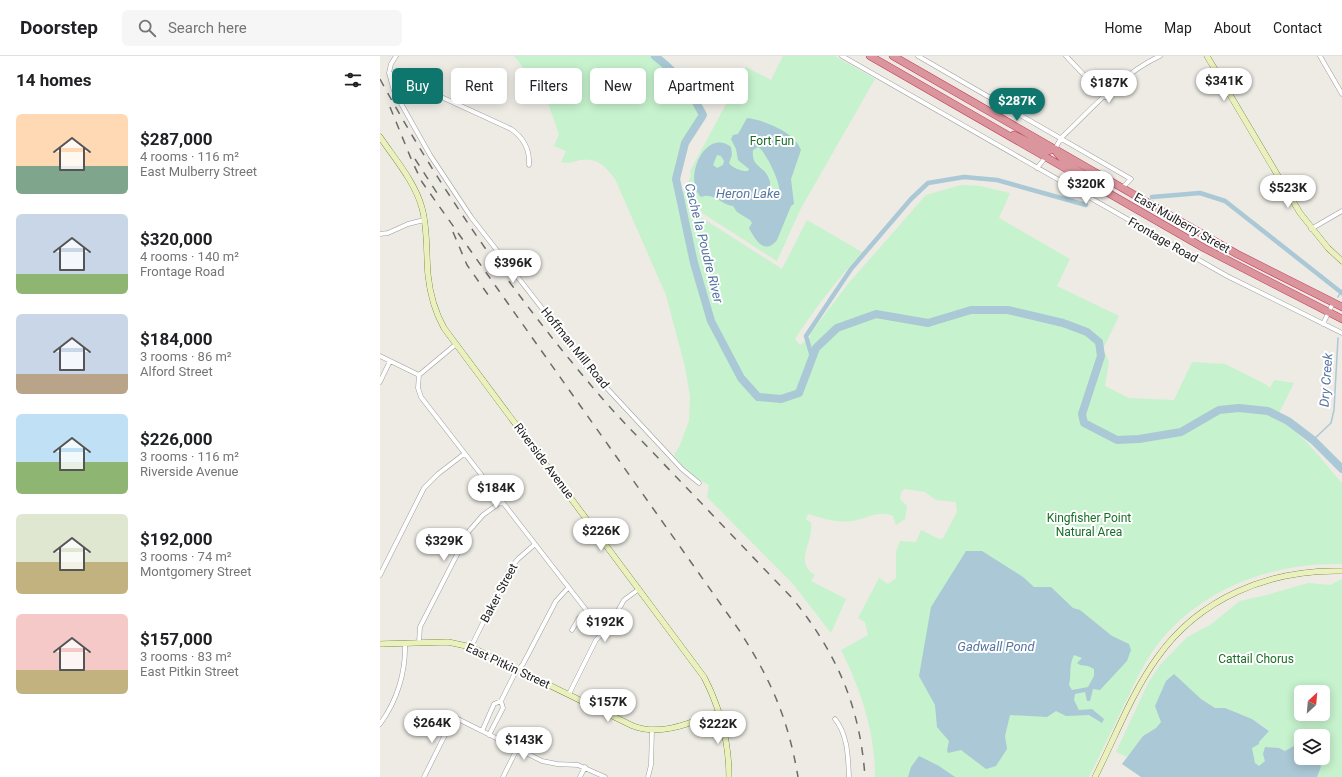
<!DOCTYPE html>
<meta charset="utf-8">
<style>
body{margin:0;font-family:Roboto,sans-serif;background:#f6f6f6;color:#202124;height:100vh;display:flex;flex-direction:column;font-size:15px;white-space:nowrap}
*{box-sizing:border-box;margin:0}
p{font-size:13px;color:#757577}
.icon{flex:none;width:22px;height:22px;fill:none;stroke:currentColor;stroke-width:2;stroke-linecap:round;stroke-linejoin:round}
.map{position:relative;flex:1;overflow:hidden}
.drawer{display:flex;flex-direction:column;background:#fff;width:380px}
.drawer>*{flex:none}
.hud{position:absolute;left:12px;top:12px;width:380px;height:36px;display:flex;gap:8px}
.needle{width:26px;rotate:26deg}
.controls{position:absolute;left:914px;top:629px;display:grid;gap:8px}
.controls a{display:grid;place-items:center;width:36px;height:36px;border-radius:6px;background:#fff;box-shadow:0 2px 10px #0003;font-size:20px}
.price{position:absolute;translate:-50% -34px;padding:0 9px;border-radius:14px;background:#fff;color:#222;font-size:13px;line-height:26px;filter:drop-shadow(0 1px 2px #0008)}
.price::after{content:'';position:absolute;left:50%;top:24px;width:12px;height:9px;margin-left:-6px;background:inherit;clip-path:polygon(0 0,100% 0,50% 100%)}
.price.selected{background:#0f766e;color:#fff}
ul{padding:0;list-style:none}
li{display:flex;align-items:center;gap:12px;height:100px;padding:0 16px}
li span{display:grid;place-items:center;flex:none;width:112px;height:80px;border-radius:6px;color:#555}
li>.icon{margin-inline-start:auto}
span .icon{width:48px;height:48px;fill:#fffc;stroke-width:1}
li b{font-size:17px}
h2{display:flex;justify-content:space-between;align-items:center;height:48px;padding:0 16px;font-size:17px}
.chip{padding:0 14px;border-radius:6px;background:#fff;box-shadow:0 2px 10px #0003;font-size:14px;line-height:36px}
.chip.selected{background:#0f766e;color:#fff}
header{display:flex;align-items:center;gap:24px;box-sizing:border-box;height:56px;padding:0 20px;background:#fff;border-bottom:1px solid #e0e0e0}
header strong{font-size:19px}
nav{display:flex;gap:22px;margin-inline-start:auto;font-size:14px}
.search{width:280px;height:36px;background:#f6f6f6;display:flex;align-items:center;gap:10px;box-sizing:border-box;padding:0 14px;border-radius:6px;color:#757577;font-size:15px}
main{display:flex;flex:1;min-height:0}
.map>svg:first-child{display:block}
</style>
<header>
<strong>Doorstep</strong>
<div class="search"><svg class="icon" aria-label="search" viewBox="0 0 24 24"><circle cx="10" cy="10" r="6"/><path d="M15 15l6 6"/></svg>Search here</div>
<nav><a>Home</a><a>Map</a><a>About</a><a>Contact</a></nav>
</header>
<main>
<section class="drawer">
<h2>14 homes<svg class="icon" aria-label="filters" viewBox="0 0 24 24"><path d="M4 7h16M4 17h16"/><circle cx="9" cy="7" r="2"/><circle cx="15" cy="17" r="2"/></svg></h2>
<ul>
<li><span style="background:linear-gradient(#ffd9b3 65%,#7fa58c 0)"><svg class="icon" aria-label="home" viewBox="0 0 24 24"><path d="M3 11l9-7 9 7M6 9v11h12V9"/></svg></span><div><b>$287,000</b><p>4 rooms · 116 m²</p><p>East Mulberry Street</p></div></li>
<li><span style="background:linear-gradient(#c9d6e8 75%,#8fb573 0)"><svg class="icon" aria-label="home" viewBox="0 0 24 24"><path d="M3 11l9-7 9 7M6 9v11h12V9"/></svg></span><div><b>$320,000</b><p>4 rooms · 140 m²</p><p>Frontage Road</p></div></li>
<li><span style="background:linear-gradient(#c9d6e8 75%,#b9a48a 0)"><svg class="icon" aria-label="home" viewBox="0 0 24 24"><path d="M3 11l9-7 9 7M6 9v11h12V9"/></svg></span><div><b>$184,000</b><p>3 rooms · 86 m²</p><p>Alford Street</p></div></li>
<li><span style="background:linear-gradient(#bfe0f5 60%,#8fb573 0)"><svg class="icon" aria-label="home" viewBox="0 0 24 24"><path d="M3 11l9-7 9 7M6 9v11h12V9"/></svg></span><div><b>$226,000</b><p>3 rooms · 116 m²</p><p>Riverside Avenue</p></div></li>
<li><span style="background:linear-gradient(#dfe7d0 60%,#c2b280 0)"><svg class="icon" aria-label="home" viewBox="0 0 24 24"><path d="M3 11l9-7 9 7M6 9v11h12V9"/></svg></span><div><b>$192,000</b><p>3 rooms · 74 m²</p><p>Montgomery Street</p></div></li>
<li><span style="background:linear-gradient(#f6c9c9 70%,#c2b280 0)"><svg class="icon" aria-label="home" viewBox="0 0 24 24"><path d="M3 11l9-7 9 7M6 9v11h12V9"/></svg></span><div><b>$157,000</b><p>3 rooms · 83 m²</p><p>East Pitkin Street</p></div></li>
</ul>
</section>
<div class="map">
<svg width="962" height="721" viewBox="0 0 962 721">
<rect width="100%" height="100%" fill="#edebe4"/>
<!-- park -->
<path fill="#c6f2cd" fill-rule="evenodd" d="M134 0H275L295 16 312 38 323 59C307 84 291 110 300 141L311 120 310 115 366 11 391 24 403 0H455L495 23 420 154 397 205 322 157 315 136 319 160 402 213 427 164 482 196C458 223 435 252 415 283L420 289 430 282V278L467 229 546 139 581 129 600 130 630 137 619 162 690 203 677 230 739 260 723 293 729 306 725 330 749 342 794 344 812 306 845 308 885 328 890 332 894 324 914 327 896 363C923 376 942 405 962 427V508C894 506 825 531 781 584 766 602 755 626 745 647 733 672 721 696 709 721H495C495 676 481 634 461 594L488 579 485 566 478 562 499 522 508 528 516 522V496L520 485 536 486 541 474 559 483 563 482 577 456 576 446 556 444 545 436 525 433 521 436 520 443 527 450 525 463 516 469 513 460C498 453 485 464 471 465 455 467 442 462 428 458L426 463 431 467C434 486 413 506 435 519L431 525 466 543 451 577 413 528 327 441 329 429C314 421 304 413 294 399L299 391 309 365 310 340 305 311 286 239 235 123C226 111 218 101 200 104 193 106 190 108 181 106L186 95 174 90 179 78 165 39Z
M962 523V721H937L941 711 938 702H943V680H921V688L919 687 905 695 899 692 885 691V705L879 710 875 707 871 692 889 674 872 663 845 652H835L821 643 794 619 781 666 776 672 763 680 747 701 736 696 768 627 780 609 807 581 830 569 860 545 887 539 928 527 950 529ZM921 636H943V658H921Z"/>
<!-- water -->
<path fill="#aac8d5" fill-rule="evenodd" d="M367 62C384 64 415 76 421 94L411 123 414 148 411 150 397 184C384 200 375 183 369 172L372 167 370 164 357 156 353 150C341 149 334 136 321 141 302 122 326 71 351 91L352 99 349 107C352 112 363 116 368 115L369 113 358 104 356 93 351 83 353 79 358 78ZM378 91C385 94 402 129 399 136L389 138C388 133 392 128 389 123 384 109 371 112 373 94ZM337 99 341 100 344 105 343 109 337 112 333 109Z
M586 495H602L643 521 654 531H671L693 552 700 554 732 580 749 588 751 594 747 605 720 634 713 633 710 645H707L705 636 695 638 694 644 699 654 712 653 724 663 722 667 709 659 686 660 676 655 667 661 630 659 625 680 627 693 616 710 606 713 581 694 568 697 567 694 569 685 557 671 555 649 539 620 551 551ZM694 599 702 602 697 607 700 609 708 610 714 613V620L708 631 692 634 689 629C692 616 688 612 694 599Z
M794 618 821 643 835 652H845L872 663 889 675 879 686V688L872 692 875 707 879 710 885 705 883 698 885 691 899 692 905 695 919 687 921 688V702H938L941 711 937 721H761L742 708 763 680 776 672 781 666 775 650 786 625Z
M539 700 559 710 575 721H528L531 711Z"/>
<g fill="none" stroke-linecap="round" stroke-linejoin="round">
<!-- stream -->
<path stroke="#aac8d5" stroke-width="1.5" d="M958 241 962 234
M933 384 951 367 954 354 958 282"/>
<!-- canal -->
<path stroke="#aac8d5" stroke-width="4.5" d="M772 141 820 137 845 145 962 237
M432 301 426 280 471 213 531 143 548 127 584 121 617 124 706 149"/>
<!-- river -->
<path stroke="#aac8d5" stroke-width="8" d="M275 0C299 19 309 32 323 59L305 87 296 123 314 207 331 265 361 322 378 341 401 343 419 337 436 292 457 272 496 258 548 267 591 254H628L683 267 707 276 719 286 721 300 702 358 704 367 737 384 759 383 801 376 839 354 859 352 888 355 908 365 933 384 962 413"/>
<defs>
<path id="street" d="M16 0 11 8 9 17 14 35 50 99 91 161 210 314 302 413 319 427
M462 0 847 220 962 277
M538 0 751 123 742 132
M686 0 725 41
M940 0 962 38
M9 17 131 73C144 82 150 93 149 109
M675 93 681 82C712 53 741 18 780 0
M657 112 665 102
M931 173 962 155
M0 178 8 177 28 168 44 164
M943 268 953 247
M75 289 39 319 38 332 41 341 224 577
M0 300 39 319
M0 326 10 305
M0 519 44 432 58 418 84 398
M192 574 199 562 207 556
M39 586 40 571 89 475 103 459 121 446
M91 591 129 514 138 503 154 489
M189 638 216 584 228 572 244 544 259 533
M455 663C468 679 468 701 469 721
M0 668C17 645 26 616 25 587
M102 675 114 648 121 645
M109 679 123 652 121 645 134 619 143 608 176 545 188 532
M44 721 74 661 162 705 177 708 198 709 225 721
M123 721 137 693
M200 721 205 711
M268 721 271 709 272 674"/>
<path id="secondary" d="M827 0 920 157 948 192 962 205
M0 81C15 103 35 126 42 152 48 174 46 197 48 219 50 238 55 256 64 272L324 621C340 652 349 686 349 721
M0 588 68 586 91 591 253 670C282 681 312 666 339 656
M715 721C735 682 751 638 777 602 819 542 890 513 962 515"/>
<path id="highway" d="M490 0 824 192 962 263
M513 0 857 198 962 251
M634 79 667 95 675 93
M677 97 687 108 705 119"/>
</defs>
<!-- street casing -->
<use href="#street" stroke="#9e9e9e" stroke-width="5"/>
<!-- secondary casing -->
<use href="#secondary" stroke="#576612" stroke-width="6"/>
<!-- highway casing -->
<use href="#highway" stroke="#c3395e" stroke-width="8"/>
<!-- street -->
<use href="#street" stroke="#fff" stroke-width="4"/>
<!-- secondary -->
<use href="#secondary" stroke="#ebf1be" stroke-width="5.5"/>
<!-- highway -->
<use href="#highway" stroke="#db959c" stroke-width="7"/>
<!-- rail -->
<path stroke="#6b6b6b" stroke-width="1.5" stroke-dasharray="8 8" stroke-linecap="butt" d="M0 23C62 137 137 243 221 341 240 363 261 384 281 405 325 451 369 497 413 543 457 598 480 650 485 721
M10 51 32 105 42 126 359 574C391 624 408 662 418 721
M35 103 59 140
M73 176 87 209 111 243"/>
</g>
<g text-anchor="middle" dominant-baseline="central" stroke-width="4" stroke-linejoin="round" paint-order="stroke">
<!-- park labels -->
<g font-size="12" fill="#186e26" stroke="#fff">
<text x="392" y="85">Fort Fun</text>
<text x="709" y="462">Kingfisher Point<tspan x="709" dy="14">Natural Area</tspan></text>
<text x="876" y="603">Cattail Chorus</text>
</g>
<!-- street labels -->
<g font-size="12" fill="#1d1d1d" stroke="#fff">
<text transform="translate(802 167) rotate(30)">East Mulberry Street</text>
<text transform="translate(783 184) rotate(30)">Frontage Road</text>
<text transform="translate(195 292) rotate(51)">Hoffman Mill Road</text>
<text transform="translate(164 405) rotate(53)">Riverside Avenue</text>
<text transform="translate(119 537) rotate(-62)">Baker Street</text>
<text transform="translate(128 610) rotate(25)">East Pitkin Street</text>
</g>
<!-- water labels -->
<g font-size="13" font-style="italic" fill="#5575a1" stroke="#fff">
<text x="368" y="137">Heron Lake</text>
<text transform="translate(324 187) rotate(76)">Cache la Poudre River</text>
<text transform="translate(946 324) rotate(-86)">Dry Creek</text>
<text x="616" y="590">Gadwall Pond</text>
</g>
</g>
</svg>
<div class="controls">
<a><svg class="needle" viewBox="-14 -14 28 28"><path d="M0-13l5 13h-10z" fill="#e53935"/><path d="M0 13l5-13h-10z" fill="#757577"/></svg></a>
<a><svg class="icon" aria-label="layers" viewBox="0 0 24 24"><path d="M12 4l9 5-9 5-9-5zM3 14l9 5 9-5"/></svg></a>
</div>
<b class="price" style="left:844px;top:46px">$341K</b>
<b class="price" style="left:729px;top:48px">$187K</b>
<b class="price selected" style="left:637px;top:66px">$287K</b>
<b class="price" style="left:706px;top:149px">$320K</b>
<b class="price" style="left:908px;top:153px">$523K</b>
<b class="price" style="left:133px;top:228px">$396K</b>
<b class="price" style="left:116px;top:453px">$184K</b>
<b class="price" style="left:221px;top:496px">$226K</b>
<b class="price" style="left:64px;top:506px">$329K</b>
<b class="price" style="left:225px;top:587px">$192K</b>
<b class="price" style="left:228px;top:667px">$157K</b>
<b class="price" style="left:52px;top:688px">$264K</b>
<b class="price" style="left:338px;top:689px">$222K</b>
<b class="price" style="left:144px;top:705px">$143K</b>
<div class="hud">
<a class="chip selected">Buy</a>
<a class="chip">Rent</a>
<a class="chip">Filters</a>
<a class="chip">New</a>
<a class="chip">Apartment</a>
</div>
</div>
</main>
